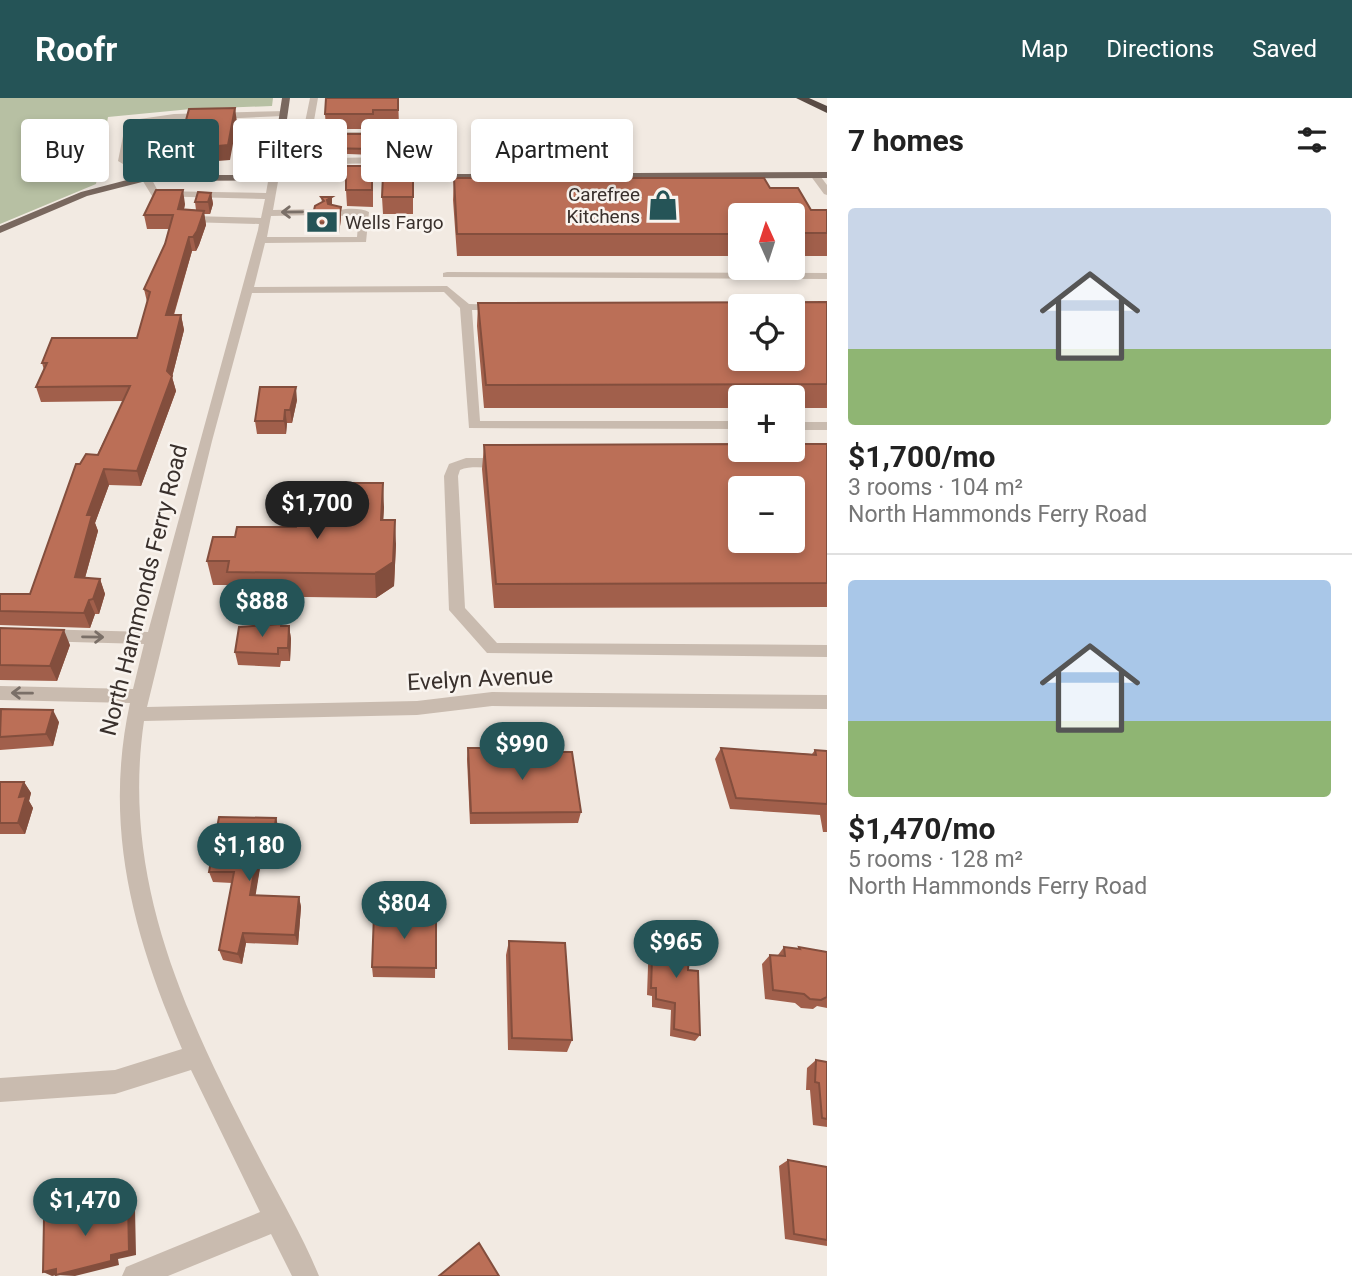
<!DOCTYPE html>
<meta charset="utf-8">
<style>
body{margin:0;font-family:Roboto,sans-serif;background:#f6f6f6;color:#222;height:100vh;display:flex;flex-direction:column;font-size:26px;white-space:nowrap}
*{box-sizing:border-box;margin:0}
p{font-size:23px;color:#767676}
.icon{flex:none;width:38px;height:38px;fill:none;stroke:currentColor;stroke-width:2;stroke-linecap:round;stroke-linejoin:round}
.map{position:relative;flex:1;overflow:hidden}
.side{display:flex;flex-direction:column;background:#fff;width:525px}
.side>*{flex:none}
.banner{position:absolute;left:21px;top:21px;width:665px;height:63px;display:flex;gap:14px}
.needle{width:46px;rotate:357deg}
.buttons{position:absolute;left:728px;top:105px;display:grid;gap:14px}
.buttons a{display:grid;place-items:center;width:77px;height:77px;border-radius:7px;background:#fff;box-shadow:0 4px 10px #0003;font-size:35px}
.price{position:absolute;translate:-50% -60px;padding:0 16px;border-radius:24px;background:#255457;color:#fff;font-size:23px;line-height:46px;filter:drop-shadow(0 2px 4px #0008)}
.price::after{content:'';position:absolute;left:50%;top:42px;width:21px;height:16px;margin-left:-10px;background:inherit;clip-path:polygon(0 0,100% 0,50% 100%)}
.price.current{background:#222;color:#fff}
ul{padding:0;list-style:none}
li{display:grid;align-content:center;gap:14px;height:371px;padding:0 21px}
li+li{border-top:2px solid #e0e0e0}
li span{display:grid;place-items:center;height:217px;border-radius:7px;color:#555}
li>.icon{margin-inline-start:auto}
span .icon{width:126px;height:126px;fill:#fffc;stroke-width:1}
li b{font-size:30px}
h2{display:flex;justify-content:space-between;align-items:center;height:84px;padding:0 21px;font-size:30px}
.chip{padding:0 24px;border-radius:7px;background:#fff;box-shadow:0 4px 10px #0003;font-size:24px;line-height:63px}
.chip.current{background:#255457;color:#fff}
header{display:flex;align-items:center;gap:42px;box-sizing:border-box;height:98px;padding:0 35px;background:#255457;color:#fff}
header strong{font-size:33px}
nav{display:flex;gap:38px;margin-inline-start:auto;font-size:24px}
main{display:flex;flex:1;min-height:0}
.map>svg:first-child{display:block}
</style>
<header>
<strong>Roofr</strong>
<nav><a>Map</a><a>Directions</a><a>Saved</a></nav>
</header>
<main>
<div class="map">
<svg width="827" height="1178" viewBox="0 0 827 1178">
<rect width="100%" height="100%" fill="#f2eae2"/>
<!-- green -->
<path fill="#b7c0a3" d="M0 0H273L272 8 191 11 108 19 96 86 0 126Z"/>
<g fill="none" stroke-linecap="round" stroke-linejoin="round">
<!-- minor -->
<path fill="#c9bbaf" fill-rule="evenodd" d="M310 0H318L312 34H392L393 80 385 78V65L336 66 303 60 298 57 302 39H277L276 37 280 34H303ZM311 39H385V59L336 60 308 55Z
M286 13 283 18 177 23 164 55 150 63 151 80 158 93 266 95 269 78 274 75 279 78 273 112 317 111 322 114 317 117 271 118 267 139H357L359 117 335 118 330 115C339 110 360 109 369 114L366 144 265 145 254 189 447 188 469 206 506 207V211L502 212H472L480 323H740V331L469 330 460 210 444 194 252 195 212 343 147 609 417 603 492 594 827 597V611L492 608 417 617 144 623C120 787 189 924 262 1065 282 1103 303 1139 319 1178H292L271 1136 168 1178H122L126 1169 260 1114 191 972 115 996 0 1004V980L115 972 182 951C133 836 103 729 130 605L0 602V588L133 591 144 546 0 542V530L148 534 258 132 259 126 187 124 182 121 185 113 189 112 194 115 193 118 261 120 265 101 152 98 141 80V65L123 66 118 63 126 23 174 16ZM168 24 155 53 143 59 128 60 134 25Z
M812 75H818L827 87V97L824 96 810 77Z
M447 174 827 175V181L443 179V175Z
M793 324H827V332H793Z
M466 360H506L513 364C500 375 476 365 460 372L458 378 465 510 497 545 827 547V559L487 555 449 512 444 378 449 366Z"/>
<!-- major -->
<path fill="#79685f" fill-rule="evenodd" d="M282 0H290L279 77 827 74V80L146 83 87 98 0 135V128L81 94 146 77H270Z"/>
<!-- highway -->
<path fill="#594b44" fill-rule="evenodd" d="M796 0H809L827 8V15Z"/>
</g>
<!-- wall -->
<path fill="#a15f4b" d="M398 0 399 27 373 28V31H326L325 16Z
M373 36V57L324 55V50Z
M413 77V116H383L382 99Z
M454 80 770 90 811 112H827V158H793V117H740V158H457L453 102Z
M373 85V109L347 108 346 92Z
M211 95 213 106 210 116H204L206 127 199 147 196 153H192L174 217H181L184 232 172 279 176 293 141 388 109 387 95 425 98 433 85 480 100 481 105 496 99 516H95L90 530 0 527V496H30L123 303 41 304 36 289 44 272 42 265 137 240 147 204 144 191 165 146 169 131H147L144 117 185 106 184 111 196 112 195 104Z
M321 99H332V107L341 109V120L339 136H312L311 124 322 104Z
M827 204V310H793V299H740V310H484L477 228 478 205Z
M297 302 292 325H287L286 336H257L255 323Z
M827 346V509L494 510 482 371 484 347Z
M384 409 383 422 396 446 394 488 376 500 232 498 230 487H213L207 463 235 439 296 429 317 422 343 416Z
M281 528H289L291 541 290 563H281L280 569 238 567 235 554Z
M0 530 70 547 57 583 0 582Z
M0 614 59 624 53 648 0 652Z
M468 650 494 654 581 714 578 725 470 726 467 661Z
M721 650 812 656 815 652 827 653V734H823L820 717 730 711 715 661Z
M0 684H24L31 695 29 703 33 710 25 736H0Z
M276 720 279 732 276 752H263L255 797 299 799 301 809 298 847 246 845 242 866 223 862 219 852 232 785 213 784 209 774Z
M436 817 435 880 373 879 372 869Z
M653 832 688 872 700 937 695 943 670 938 671 912 652 909V898L647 897 649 840Z
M509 843 572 942 567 954 508 952 506 857Z
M784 849 797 851 799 849 827 854V910L817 908 813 911 801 910 795 905 765 901 762 866 770 857H778Z
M816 962 827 964V1029L813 1027 810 992H806L807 970Z
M788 1062 827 1069V1148L785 1141 779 1068Z"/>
<!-- shaded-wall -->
<path fill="#834e3d" d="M235 10 237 24 230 62 180 66 178 52Z
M183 92 185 106 181 125 178 111Z
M211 95 213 106 210 116 208 104Z
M332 99V111L328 114 327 102Z
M341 109V120L339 136 338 125Z
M204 113 206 127 199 147 196 153 193 139Z
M189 139 192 153 169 232 166 217Z
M181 217 184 232 172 279 176 293 141 388 137 373 167 273Z
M296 289 297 302 292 325 290 312Z
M285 312 287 325 286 336 284 323Z
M104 371 109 387 95 425 98 433 81 494 75 479 87 417Z
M383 385 384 409 382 446 381 422Z
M395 422 396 446 394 488 376 500 375 476Z
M100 481 105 496 99 516 93 501Z
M89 502 95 516 90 530 84 515Z
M289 528 291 541 290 563 288 550Z
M64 532 70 547 57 583 50 568Z
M53 612 59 624 53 648 46 636Z
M24 684 31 695 29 703 33 710 25 736 18 725 19 699Z
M276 720 279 732 276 752 273 741Z
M260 741 263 752 254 807 250 797Z
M299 799 301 809 298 847 295 837Z
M243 835 246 845 242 866 238 856Z
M128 1105 135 1111 136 1157 118 1161 119 1167 75 1178 57 1177 52 1178 43 1174 111 1157Z"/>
<!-- building -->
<path fill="#bb6f57" stroke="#834e3d" stroke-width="2" fill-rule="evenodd" d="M326 0H398V12H373V16H325Z
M235 10 228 47 178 52 189 11Z
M325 36H373V51L324 50Z
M346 68H372V92H346Z
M383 77H413V99H382Z
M454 80H764L770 90H798L811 112H827V135H793V117H740V136H457Z
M156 92H183L178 111 204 113 197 133 193 139H189L166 217H181L167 273 172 278 137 373 104 371 87 417H92L75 479 100 481 93 501 89 502 84 515 0 513V496H30L76 366H80L86 356 98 357 130 288 36 289 47 265H42L52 240H137L150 194 144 191 165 146 173 117H144Z
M198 94 211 95 208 104H195Z
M321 99H332L327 102 328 106 341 109 338 125 311 124 315 108 324 103Z
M827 204V286L486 287 478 205ZM740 208H793V261H740Z
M260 289H296L290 312H285L284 323H255Z
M740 346V352H793V346H827V485L496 486 484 347ZM740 390H793V443H740Z
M352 385H383L381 422H395L393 464 375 476 227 474 229 463H207L213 439H235L237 429H296L297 422H317L318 416H343L346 391H352Z
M281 526V528H289L288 550H278V556L235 554 239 529Z
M0 530 64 532 50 568 0 567Z
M1 611 53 612 46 636 0 639Z
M468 650H494V654H572L581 714 471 715Z
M721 650 816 657 815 652 827 653V706L736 700Z
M0 684H24L19 699 26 698 18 725H0Z
M219 719 276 720 273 741H260L250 797 299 799 295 837 243 835 238 856 219 852 234 774H209Z
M374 816 436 817V870L372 869Z
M653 832 690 842 688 872 698 873 700 937 674 931 675 905 656 901V890H651Z
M509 843 565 845 572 942 512 940Z
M784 849 800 851 799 849 827 854V899L821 902 810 901 804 896 773 892 770 857 785 858Z
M816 962 827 964V1021L822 1020 819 985 815 984Z
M788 1062 827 1069V1142L794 1136Z
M112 1105V1109L128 1105 129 1153 111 1157V1163L56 1177V1171L43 1174 44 1121Z
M479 1145 499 1178H439Z"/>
<!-- one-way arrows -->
<defs><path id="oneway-shaft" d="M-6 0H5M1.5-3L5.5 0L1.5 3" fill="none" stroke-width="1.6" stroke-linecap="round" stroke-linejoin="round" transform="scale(1.75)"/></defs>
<g stroke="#7a6f67">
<use href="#oneway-shaft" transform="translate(292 114) rotate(179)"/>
<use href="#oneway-shaft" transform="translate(93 539) rotate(1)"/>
<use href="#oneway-shaft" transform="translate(22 595) rotate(-179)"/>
</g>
<!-- icons -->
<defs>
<symbol id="shop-bare" viewBox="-9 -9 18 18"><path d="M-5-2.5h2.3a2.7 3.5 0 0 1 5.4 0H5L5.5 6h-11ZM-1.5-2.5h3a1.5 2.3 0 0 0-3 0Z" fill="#255457" stroke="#f9f4ef" stroke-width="2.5" paint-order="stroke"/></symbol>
<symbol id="bank-bare" viewBox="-9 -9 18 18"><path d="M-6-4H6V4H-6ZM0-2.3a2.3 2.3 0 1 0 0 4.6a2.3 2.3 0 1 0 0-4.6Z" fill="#255457" stroke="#f9f4ef" stroke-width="2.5" paint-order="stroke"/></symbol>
</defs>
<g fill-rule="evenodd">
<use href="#shop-bare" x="641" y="85" width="44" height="44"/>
<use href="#bank-bare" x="300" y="102" width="44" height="44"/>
</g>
<g text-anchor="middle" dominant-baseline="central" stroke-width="5" stroke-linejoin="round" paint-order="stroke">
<!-- far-poi labels -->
<g font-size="19" fill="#39302c" stroke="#f9f4ef" text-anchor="end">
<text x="640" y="96">Carefree<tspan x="640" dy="22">Kitchens</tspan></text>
<text x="345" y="124" text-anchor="start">Wells Fargo</text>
</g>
<!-- street labels -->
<g font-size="23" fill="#39302c" stroke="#f9f4ef">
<text transform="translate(144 492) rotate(-76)">North Hammonds Ferry Road</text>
<text transform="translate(480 581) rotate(-3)">Evelyn Avenue</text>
</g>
</g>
</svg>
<div class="buttons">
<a><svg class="needle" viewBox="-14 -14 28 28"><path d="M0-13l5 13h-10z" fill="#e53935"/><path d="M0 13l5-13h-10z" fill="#767676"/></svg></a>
<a><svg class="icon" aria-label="locate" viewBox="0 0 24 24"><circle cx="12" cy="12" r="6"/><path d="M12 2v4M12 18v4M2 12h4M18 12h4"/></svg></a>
<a>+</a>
<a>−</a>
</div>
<b class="price current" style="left:317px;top:443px">$1,700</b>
<b class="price" style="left:262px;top:541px">$888</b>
<b class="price" style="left:522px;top:684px">$990</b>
<b class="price" style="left:249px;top:785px">$1,180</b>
<b class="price" style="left:404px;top:843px">$804</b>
<b class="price" style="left:676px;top:882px">$965</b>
<b class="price" style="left:85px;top:1140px">$1,470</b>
<div class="banner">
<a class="chip">Buy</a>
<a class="chip current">Rent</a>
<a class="chip">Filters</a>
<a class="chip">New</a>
<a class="chip">Apartment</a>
</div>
</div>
<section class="side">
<h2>7 homes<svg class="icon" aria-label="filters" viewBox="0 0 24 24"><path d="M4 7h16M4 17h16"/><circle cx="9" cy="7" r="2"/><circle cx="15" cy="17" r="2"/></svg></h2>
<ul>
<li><span style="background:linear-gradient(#c9d6e8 65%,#8fb573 0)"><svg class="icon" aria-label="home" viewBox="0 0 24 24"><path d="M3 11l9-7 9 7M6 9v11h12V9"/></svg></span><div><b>$1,700/mo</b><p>3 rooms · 104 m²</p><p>North Hammonds Ferry Road</p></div></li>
<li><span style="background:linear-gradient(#a9c7e8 65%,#8fb573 0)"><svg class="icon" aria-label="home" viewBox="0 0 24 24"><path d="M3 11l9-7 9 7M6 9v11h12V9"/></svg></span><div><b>$1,470/mo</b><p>5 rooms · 128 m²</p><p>North Hammonds Ferry Road</p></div></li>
</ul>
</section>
</main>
